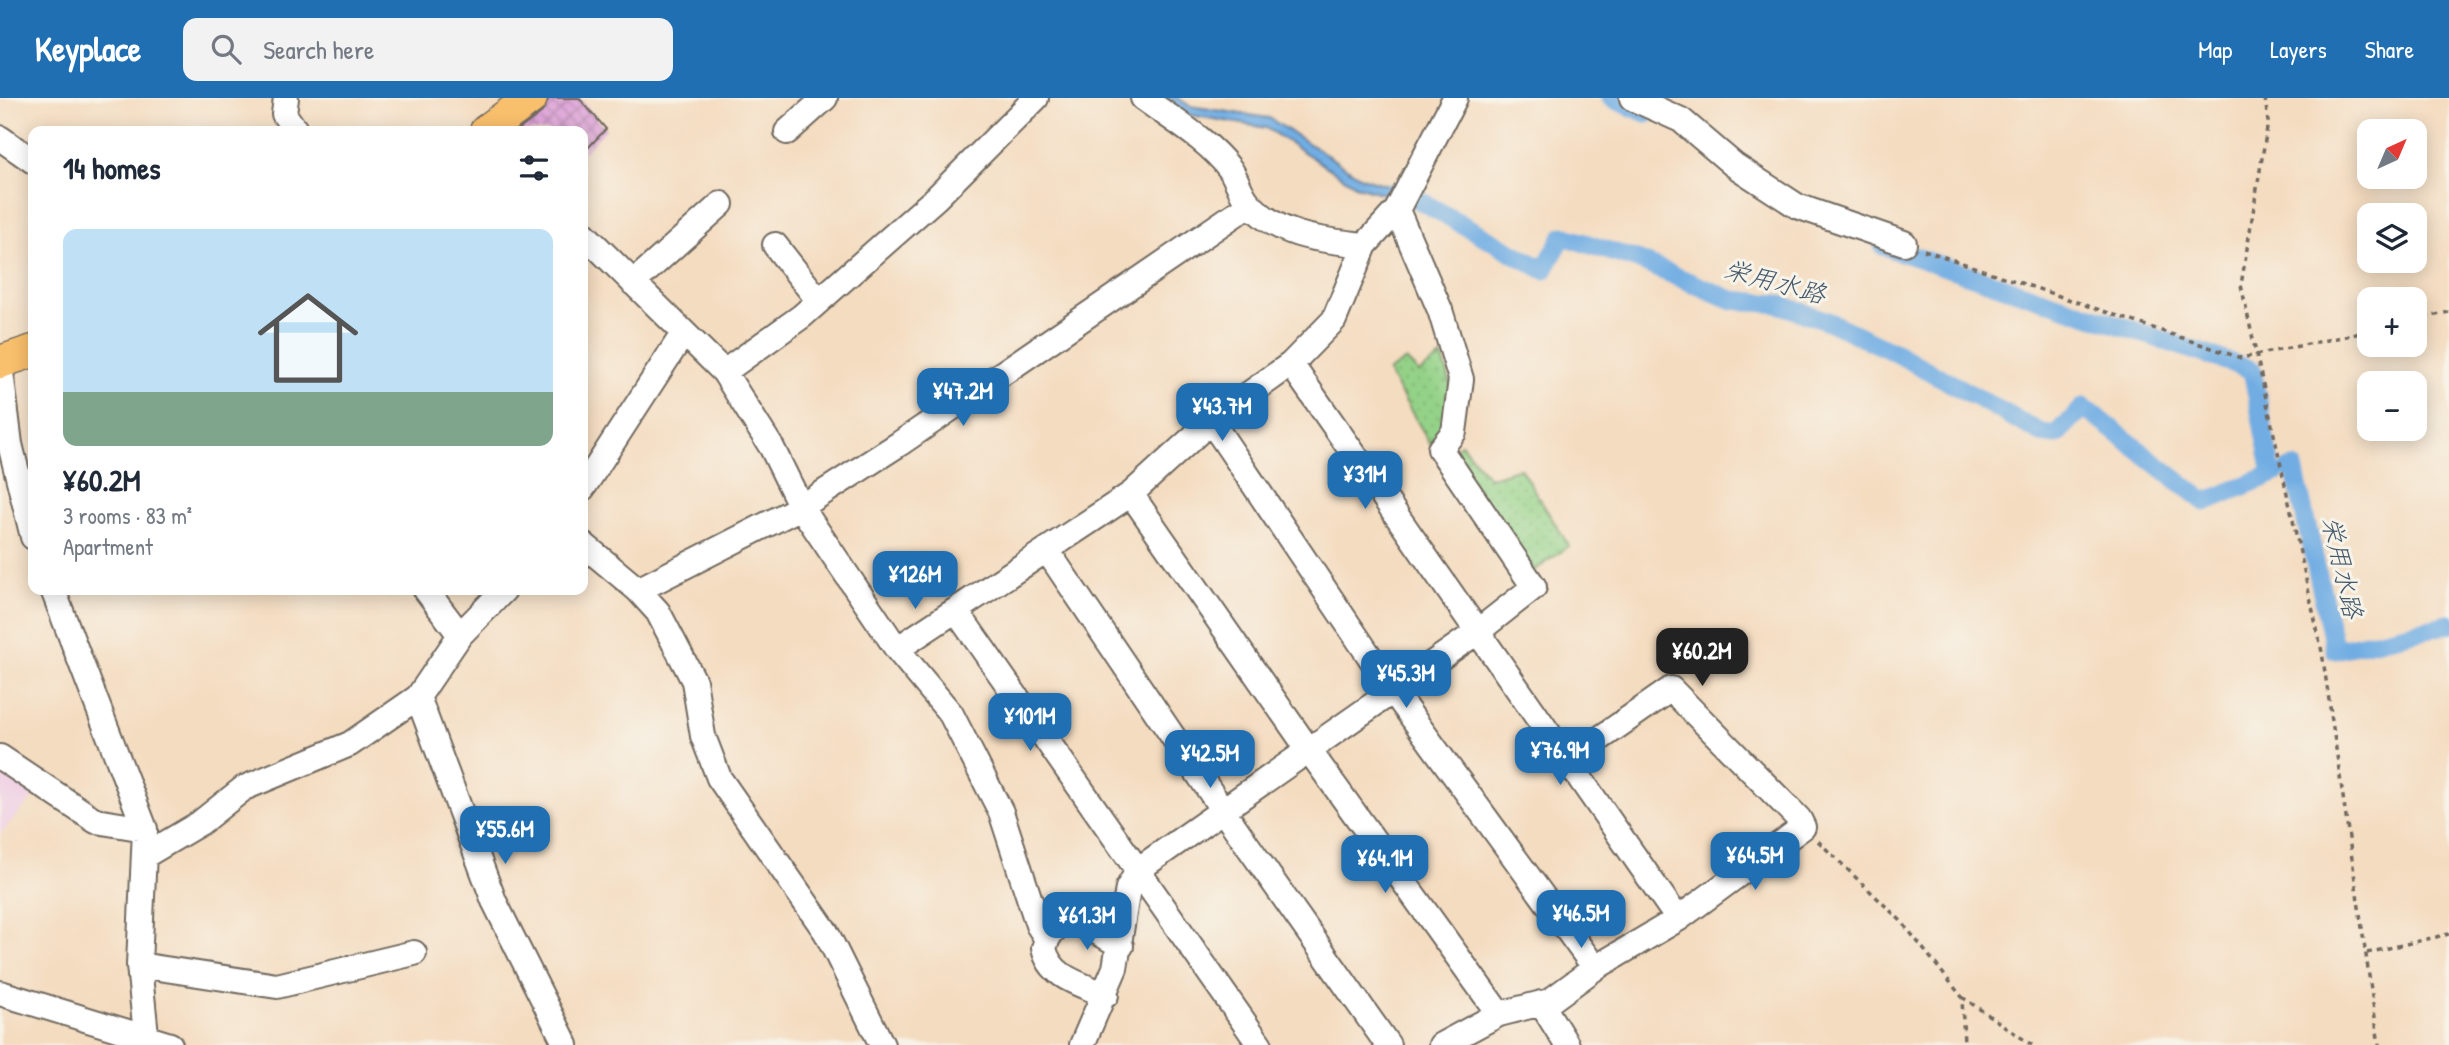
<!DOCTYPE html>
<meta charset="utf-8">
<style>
body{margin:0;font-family:"Patrick Hand","Klee One",sans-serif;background:#f2f2f3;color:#1f2937;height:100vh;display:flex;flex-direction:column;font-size:26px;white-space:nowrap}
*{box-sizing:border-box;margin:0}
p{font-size:23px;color:#747a83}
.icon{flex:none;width:38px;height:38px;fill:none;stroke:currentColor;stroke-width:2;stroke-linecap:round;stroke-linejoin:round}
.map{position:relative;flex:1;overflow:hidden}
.drawer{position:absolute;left:28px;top:28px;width:560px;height:469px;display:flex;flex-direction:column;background:#fff;border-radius:14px;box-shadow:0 4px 18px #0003}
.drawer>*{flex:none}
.needle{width:46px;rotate:44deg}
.controls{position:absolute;left:2357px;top:21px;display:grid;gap:14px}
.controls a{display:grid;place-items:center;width:70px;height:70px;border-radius:14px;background:#fff;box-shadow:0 4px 18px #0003;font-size:35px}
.price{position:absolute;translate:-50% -60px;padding:0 16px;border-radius:14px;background:#1f6fb2;color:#fff;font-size:23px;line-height:46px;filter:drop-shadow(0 2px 4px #0008)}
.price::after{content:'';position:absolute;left:50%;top:42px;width:21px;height:16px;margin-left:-10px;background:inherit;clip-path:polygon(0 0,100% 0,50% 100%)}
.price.selected{background:#222;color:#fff}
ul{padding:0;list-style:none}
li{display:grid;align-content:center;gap:14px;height:371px;padding:0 35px}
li+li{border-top:2px solid #e0e1e3}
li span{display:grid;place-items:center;height:217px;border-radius:14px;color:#555}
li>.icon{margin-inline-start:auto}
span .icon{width:126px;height:126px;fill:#fffc;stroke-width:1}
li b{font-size:30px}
h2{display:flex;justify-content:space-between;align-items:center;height:84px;padding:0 35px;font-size:30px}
header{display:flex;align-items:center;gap:42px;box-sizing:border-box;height:98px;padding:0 35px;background:#1f6fb2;color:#fff}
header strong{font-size:33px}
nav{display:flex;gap:38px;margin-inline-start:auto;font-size:24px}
.search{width:490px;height:63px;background:#f2f2f3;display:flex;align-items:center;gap:18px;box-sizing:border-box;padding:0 24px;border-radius:14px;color:#747a83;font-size:26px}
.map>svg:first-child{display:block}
</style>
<header>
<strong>Keyplace</strong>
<div class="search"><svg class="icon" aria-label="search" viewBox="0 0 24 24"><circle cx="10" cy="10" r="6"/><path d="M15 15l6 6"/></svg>Search here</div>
<nav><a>Map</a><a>Layers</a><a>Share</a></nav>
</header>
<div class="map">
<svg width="2449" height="947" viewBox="0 0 2449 947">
<defs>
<pattern id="park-dots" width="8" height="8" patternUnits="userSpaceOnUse" patternTransform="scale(1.75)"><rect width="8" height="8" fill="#94d288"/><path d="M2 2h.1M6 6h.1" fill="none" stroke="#80b476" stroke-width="1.8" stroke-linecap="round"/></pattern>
<pattern id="building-cross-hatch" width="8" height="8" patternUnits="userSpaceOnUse" patternTransform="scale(1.75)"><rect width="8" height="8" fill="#dc9bd7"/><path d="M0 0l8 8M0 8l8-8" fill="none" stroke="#b37faf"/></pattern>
</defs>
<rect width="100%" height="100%" fill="#f7f3e8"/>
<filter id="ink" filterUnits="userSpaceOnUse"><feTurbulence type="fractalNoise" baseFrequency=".0143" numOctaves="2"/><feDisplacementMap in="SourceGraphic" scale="14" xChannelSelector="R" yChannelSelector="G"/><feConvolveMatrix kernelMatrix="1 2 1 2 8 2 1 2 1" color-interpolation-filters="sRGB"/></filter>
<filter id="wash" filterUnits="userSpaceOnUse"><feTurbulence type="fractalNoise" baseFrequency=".00686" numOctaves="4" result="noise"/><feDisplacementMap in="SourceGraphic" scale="28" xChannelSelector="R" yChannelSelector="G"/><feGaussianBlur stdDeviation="1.57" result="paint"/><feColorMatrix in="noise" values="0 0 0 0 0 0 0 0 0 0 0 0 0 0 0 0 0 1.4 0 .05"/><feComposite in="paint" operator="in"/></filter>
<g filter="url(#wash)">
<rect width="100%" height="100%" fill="#f4dcc0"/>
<!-- built -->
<path fill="#f0d0e4" d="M0 673 38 694 0 736Z"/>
<!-- park -->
<path fill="url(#park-dots)" stroke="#607e5a" stroke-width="2" d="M1442 258C1455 291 1458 321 1431 347L1388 274 1406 262 1419 275Z
M1461 346 1489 380 1520 370 1569 448 1535 472 1449 354Z"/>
<!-- water -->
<path fill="#71ade3" stroke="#4e6c87" stroke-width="2" d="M1164 0H1178L1190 8 1269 20 1361 79 1421 97 1416 106 1357 88 1266 30 1190 17Z"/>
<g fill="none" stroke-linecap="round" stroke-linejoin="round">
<!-- canal -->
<path stroke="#71ade3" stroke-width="19" d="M1611 0 1646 15
M1394 94 1417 101 1544 172 1563 138 1640 163 1732 202 1778 206 1828 223 1896 255 2041 335 2056 337 2084 309 2205 404 2275 375
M1883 148 2252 272 2272 376
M2289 371 2294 370 2335 552 2449 526"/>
</g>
<g id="blocks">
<!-- building -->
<path fill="url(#building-cross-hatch)" d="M549 0H579L606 31 583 55V33H517L542 14Z"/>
</g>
</g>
<g filter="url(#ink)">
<use href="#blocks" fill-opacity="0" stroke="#71695f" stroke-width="2"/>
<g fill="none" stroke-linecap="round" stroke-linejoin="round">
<defs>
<path id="minor" d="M286 0 284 16 296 33
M1143 0C1173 22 1208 42 1230 71 1237 81 1240 95 1248 104 1279 140 1322 142 1365 147
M1632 0 1681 22 1734 67 1797 108 1904 145
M787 34 825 0
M0 40 33 63
M583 135 724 274 772 350 801 409 897 551 951 616 1001 714 1038 827 1047 841
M775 147 819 203
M633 185 721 106
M0 266 10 346 33 439
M1291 266 1678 821
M724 274 802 218 936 100 1036 0
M1211 323 1393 593 1595 870
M583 390 683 236
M1131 396 1308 651 1499 916
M583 446 638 492 658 514 694 583 703 638 719 680 826 834 882 947
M1048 454 1222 711 1388 947
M53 492 145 731 139 867 147 947
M426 492 460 537
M638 492 801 409 899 346 1250 106
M957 514 1260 947
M897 551 1131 396 1211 323 1291 266 1334 222 1365 147 1397 112 1455 0
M418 599 494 803 566 947
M0 659 96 723 145 731
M146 757 200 725 244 690 350 646 418 599 460 537 504 492
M139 867 277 888 414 855
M0 895 170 947
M1106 897C1081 886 1050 880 1044 850 1059 804 1095 833 1121 848
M1541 905 1567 947
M1082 947 1115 870 1128 790 1139 771 1477 534 1534 489 1440 351 1454 334 1461 281 1440 212 1397 112
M1441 947 1499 916 1550 903 1595 870 1678 821 1803 729 1799 721 1671 591 1569 662"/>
<path id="major" d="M486 33 531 0
M0 264 33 253"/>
</defs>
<!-- minor casing -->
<use href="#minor" stroke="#71695f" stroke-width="28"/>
<!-- major casing -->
<use href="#major" stroke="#71695f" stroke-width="35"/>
<!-- path -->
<path stroke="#71695f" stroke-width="3.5" stroke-dasharray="5 5" stroke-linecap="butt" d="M2265 0 2268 24 2241 187 2322 554 2379 947
M1924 152 2241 260 2370 233
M2415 222 2449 214
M1818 743 1901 823 1962 899 1964 947
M2367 855 2449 836
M1962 899 2032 947"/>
<!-- minor -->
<use href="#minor" stroke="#fff" stroke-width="24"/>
<!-- major -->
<use href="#major" stroke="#f8bf6c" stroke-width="32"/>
</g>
</g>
<g text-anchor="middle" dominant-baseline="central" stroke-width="6" stroke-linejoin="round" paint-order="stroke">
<!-- water labels -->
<g font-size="26" font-style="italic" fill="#44586b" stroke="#f7f3e8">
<text transform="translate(1775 183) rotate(15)">栄用水路</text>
<text transform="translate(2343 469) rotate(77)">栄用水路</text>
</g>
</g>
</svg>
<div class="controls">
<a><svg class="needle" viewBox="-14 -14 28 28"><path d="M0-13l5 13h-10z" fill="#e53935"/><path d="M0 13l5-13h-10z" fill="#747a83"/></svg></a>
<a><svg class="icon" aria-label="layers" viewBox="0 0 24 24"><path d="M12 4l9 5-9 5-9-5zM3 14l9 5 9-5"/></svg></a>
<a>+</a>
<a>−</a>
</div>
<b class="price" style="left:963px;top:330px">¥47.2M</b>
<b class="price" style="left:1222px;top:345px">¥43.7M</b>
<b class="price" style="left:1365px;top:413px">¥31M</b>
<b class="price" style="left:915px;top:513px">¥126M</b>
<b class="price selected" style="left:1702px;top:590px">¥60.2M</b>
<b class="price" style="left:1406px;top:612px">¥45.3M</b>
<b class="price" style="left:1030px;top:655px">¥101M</b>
<b class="price" style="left:1560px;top:689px">¥76.9M</b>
<b class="price" style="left:1210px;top:692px">¥42.5M</b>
<b class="price" style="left:505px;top:768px">¥55.6M</b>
<b class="price" style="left:1755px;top:794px">¥64.5M</b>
<b class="price" style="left:1385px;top:797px">¥64.1M</b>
<b class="price" style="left:1581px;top:852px">¥46.5M</b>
<b class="price" style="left:1087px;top:854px">¥61.3M</b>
<section class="drawer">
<h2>14 homes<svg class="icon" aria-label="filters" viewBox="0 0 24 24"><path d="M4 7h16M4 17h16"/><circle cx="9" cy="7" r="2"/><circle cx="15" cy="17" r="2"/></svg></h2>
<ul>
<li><span style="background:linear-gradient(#bfe0f5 75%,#7fa58c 0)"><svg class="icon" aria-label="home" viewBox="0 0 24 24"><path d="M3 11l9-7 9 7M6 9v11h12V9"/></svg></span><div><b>¥60.2M</b><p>3 rooms · 83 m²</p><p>Apartment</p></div></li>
</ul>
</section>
</div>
